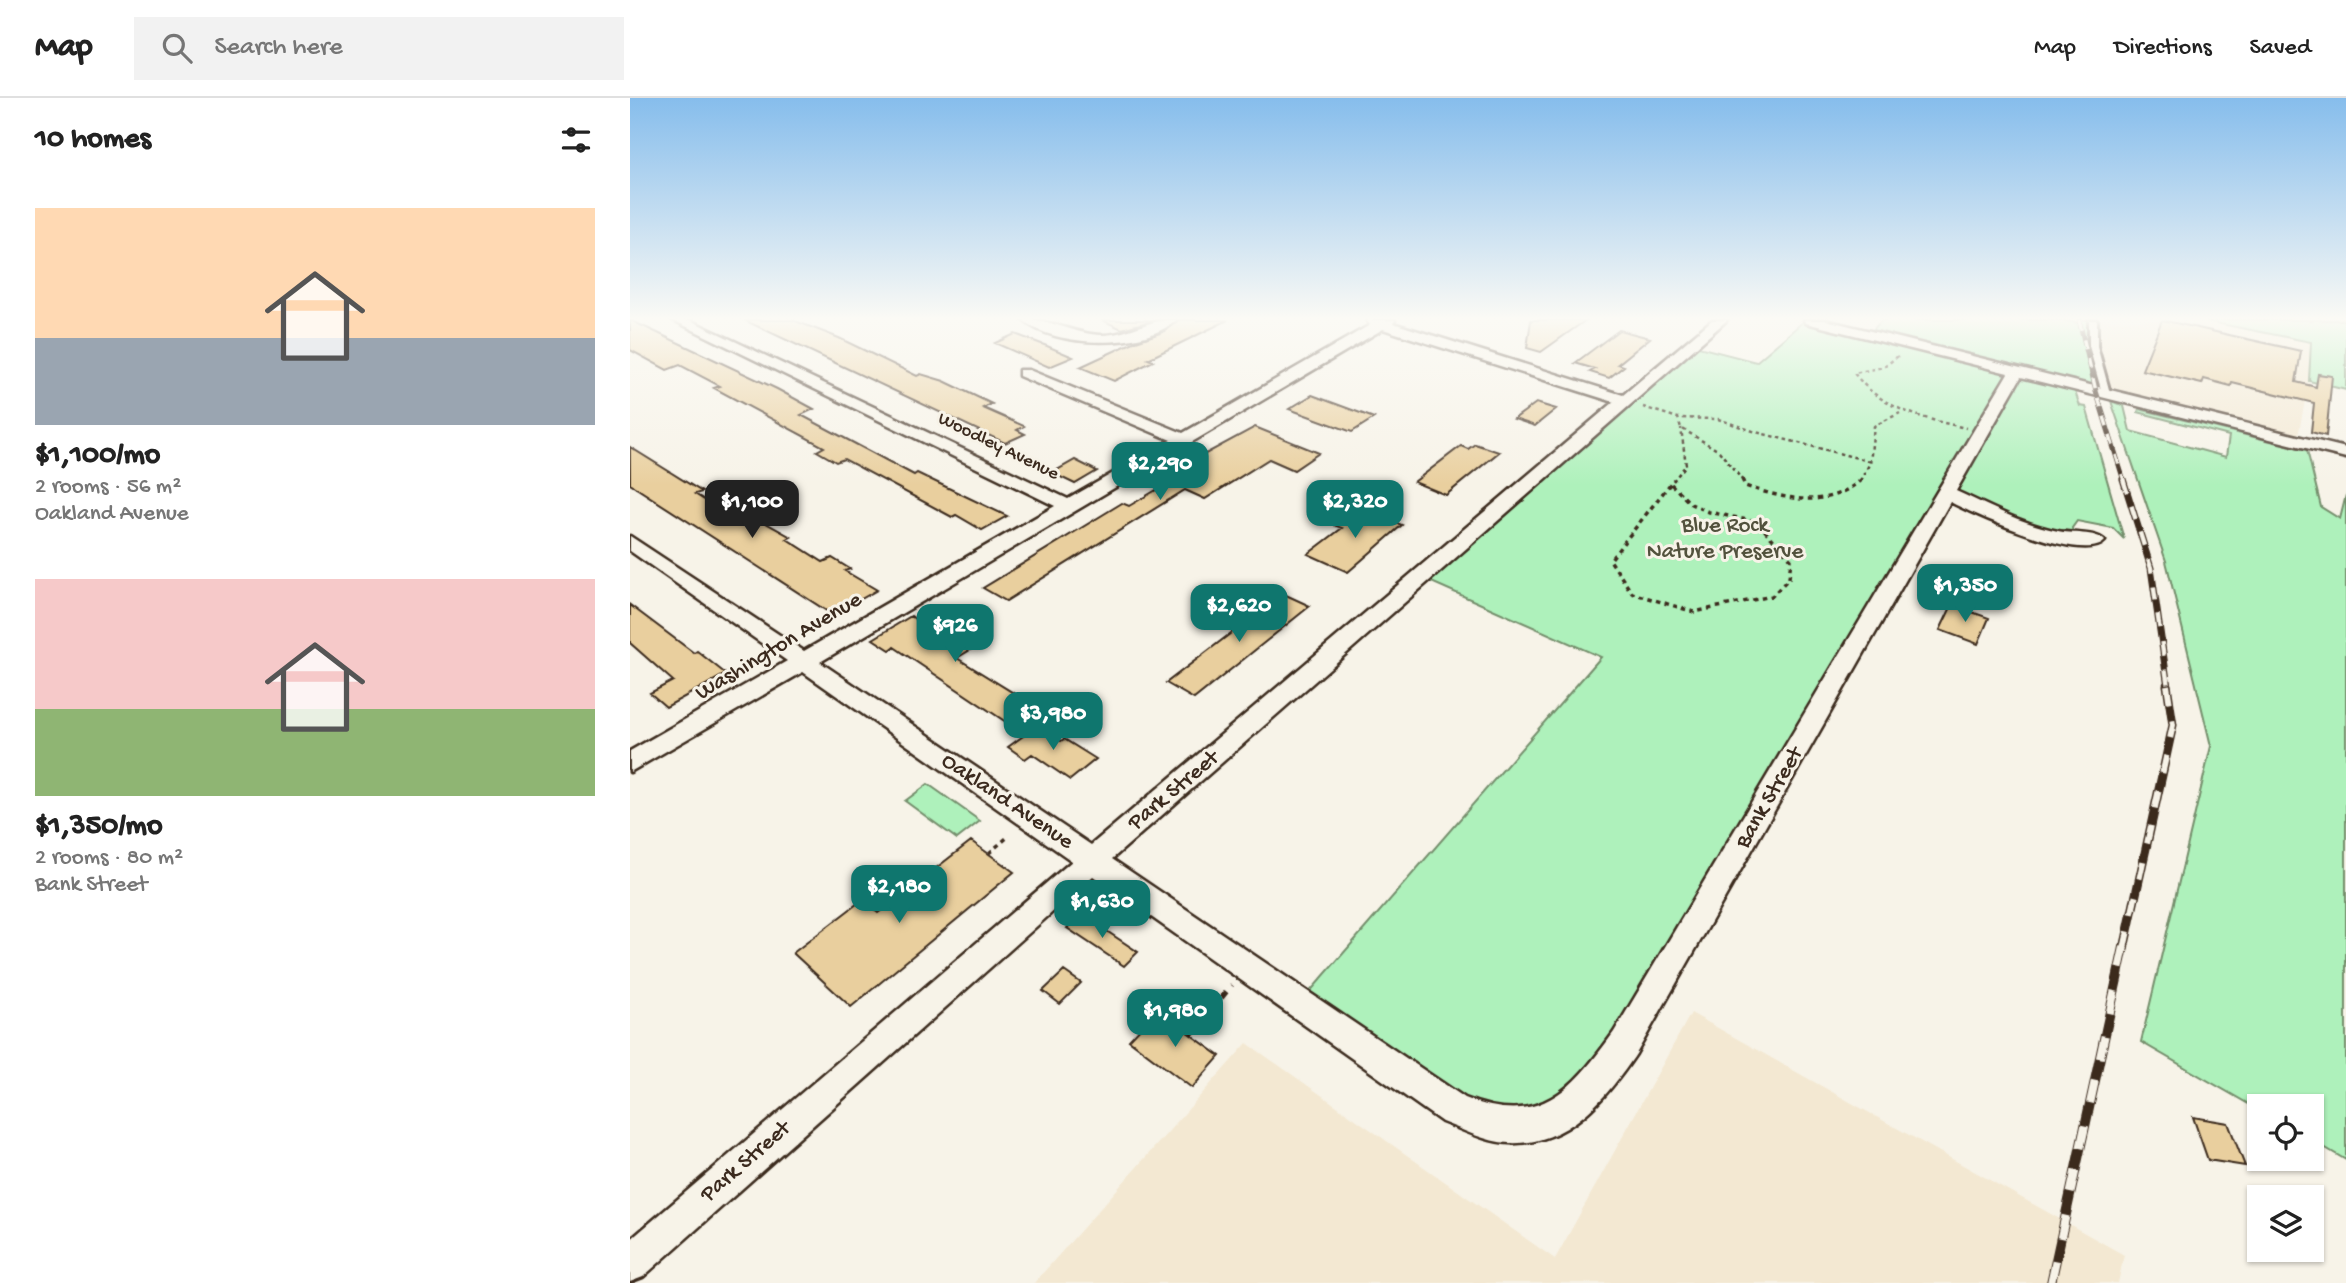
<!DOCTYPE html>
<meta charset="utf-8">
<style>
body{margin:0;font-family:"Gochi Hand",sans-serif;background:#f2f2f2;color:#222;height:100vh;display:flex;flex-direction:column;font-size:26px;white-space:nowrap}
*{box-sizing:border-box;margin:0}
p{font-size:23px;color:#767676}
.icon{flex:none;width:38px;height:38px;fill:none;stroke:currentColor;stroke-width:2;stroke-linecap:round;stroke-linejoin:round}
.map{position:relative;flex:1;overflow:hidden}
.panel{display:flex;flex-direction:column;background:#fff;width:630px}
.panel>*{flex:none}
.controls{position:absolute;left:1617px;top:996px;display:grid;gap:14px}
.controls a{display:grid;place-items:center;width:77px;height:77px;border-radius:0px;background:#fff;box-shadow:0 2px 5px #0004;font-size:35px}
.price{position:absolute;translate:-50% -60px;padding:0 16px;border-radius:14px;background:#0f766e;color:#fff;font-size:23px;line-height:46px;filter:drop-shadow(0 2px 4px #0008)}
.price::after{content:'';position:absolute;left:50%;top:42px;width:21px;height:16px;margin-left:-10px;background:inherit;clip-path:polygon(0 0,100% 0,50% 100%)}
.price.on{background:#222;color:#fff}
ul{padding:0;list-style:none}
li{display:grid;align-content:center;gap:14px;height:371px;padding:0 35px}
li span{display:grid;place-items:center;height:217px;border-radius:0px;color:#555}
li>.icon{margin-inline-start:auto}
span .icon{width:126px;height:126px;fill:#fffc;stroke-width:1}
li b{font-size:30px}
h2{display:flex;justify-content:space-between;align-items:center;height:84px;padding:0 35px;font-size:30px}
header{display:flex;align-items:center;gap:42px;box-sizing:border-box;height:98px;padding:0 35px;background:#fff;border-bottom:2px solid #e0e0e0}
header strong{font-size:33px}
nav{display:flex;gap:38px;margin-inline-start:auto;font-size:24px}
.search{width:490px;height:63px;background:#f2f2f2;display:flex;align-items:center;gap:18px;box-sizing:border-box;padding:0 24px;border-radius:0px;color:#767676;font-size:26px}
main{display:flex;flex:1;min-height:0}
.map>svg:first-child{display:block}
</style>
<header>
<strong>Map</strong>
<div class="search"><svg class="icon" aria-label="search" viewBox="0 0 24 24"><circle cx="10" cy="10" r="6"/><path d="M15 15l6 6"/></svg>Search here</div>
<nav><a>Map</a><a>Directions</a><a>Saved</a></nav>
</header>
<main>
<section class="panel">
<h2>10 homes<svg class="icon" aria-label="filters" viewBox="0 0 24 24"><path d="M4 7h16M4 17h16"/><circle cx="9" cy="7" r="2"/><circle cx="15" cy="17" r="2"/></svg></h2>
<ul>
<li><span style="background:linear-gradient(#ffd9b3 60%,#9aa5b1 0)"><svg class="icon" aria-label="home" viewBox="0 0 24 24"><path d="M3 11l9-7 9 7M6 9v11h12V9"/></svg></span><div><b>$1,100/mo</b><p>2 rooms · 56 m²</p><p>Oakland Avenue</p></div></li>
<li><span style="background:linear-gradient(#f6c9c9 60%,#8fb573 0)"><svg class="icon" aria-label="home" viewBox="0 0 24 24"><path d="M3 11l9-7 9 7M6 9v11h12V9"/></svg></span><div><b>$1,350/mo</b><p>2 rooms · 80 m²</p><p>Bank Street</p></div></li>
</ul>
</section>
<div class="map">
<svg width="1716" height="1185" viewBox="0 0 1716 1185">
<rect width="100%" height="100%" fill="#f7f3e8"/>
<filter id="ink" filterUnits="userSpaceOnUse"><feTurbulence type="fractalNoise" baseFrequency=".0143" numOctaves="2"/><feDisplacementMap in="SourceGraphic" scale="14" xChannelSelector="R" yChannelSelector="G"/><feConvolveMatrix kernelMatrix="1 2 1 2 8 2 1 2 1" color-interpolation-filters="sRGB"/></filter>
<g filter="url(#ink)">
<!-- built -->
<path fill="#f3e8d2" d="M1463 222H1571L1681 244 1679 283 1667 343 1466 293Z
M1061 915 1494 1157 1488 1185H404L617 945 925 1161Z"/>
<!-- green -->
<path fill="#aef1bb" stroke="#748e6c" stroke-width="2" d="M1175 222 1239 236 1252 222H1430L1449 225 1451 222H1463V248L1476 295 1443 288 1450 308 1456 309 1494 441 1483 430 1447 423 1442 430 1444 443 1317 395 972 979 879 1027 670 905 971 559 790 479 1061 247 1126 264Z
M1571 222H1716V292L1679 283 1681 244Z
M1481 303 1494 308 1500 333 1596 359 1599 338 1508 314 1509 311 1677 352 1691 409 1710 421 1716 397V1062L1682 1042V1008H1629V1012L1511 944 1581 648 1536 463Z
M298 686 350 723 327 741 275 703Z"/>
<!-- building -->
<path fill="#e9cf9e" stroke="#3b2a1e" stroke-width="2" d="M0 222 147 291 184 311 171 317 284 377 287 375 377 418 352 432 326 417 322 419 214 361 206 364 187 353 194 349 84 290 90 288 50 267 37 272 0 252Z
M114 222H163L209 240 287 278 291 276 314 283 362 306 353 310 394 328 387 332 395 336 375 345Z
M472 222H524L492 231Z
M548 222H598L518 261 523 263 484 283 450 269 506 243 533 234Z
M901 222H956L911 254 897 250Z
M1532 222 1671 253 1666 284 1686 289 1688 276 1702 278 1696 338 1681 334 1684 305 1602 285 1601 288 1574 281 1572 286 1512 272Z
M989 232 1020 240 988 266 994 268 979 280 960 274 965 271 945 265Z
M385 236 417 248 443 259 419 269 365 245Z
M682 297 744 320 722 334 659 311Z
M906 305 926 311 905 328 884 321Z
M625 329 689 355 664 372 639 361 575 401 555 392 376 503 353 490 492 405 499 408 538 385 529 381Z
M845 346 869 354 816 397 784 384 831 348 838 351Z
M0 349 72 394 65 396 103 420 116 414 161 439 157 441 193 464 202 460 220 471 215 473 247 492 203 517 0 386Z
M445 362 467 373 445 386 422 375Z
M730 410 772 427 718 474 678 456 712 430 706 428Z
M645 492 680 508 564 601 536 585 622 519 615 516Z
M0 507 64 555 67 553 96 576 36 609 20 595 43 583 0 545Z
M1322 507 1359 520 1348 546 1310 532Z
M298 513 350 546 327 560 411 612 385 630 264 549 260 552 243 541 281 518 285 521Z
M407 628 431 643 434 641 466 661 440 682 402 656 395 661 378 649Z
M341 743 384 774 221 909 163 855 232 802 248 815Z
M451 816 508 854 494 868 437 830Z
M434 873 451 885 430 906 413 893Z
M527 912 590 958 562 990 499 942Z
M1563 1019 1598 1025 1615 1068 1578 1062Z"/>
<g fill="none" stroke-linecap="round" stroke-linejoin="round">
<defs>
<path id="service" d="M1459 222H1467V248L1480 295 1476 298 1472 295 1459 248Z"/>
<path id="minor" d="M43 222H60L438 401 541 342 389 278V272H399L553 335 740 227 736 222H765L763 225 993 297 1082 222H1097L482 761 835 1000C910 1030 942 992 984 934L1378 275 1176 225 1174 222H1196L1716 350V360L1391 279 1326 393C1359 408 1392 426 1428 433 1441 436 1466 433 1475 443 1455 467 1344 416 1320 404L1006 956C977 999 938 1048 879 1045 856 1044 834 1032 812 1024L463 778 13 1179 0 1184V1142L442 763 173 574 0 674V653L157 563 0 453V438L174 553 425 408ZM753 231 984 304 461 747 190 564Z
M393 222C420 220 445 237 472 237 499 237 520 220 546 222 515 252 424 250 393 222Z"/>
</defs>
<!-- service casing -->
<use href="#service" stroke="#3b2a1e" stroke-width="6"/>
<!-- minor casing -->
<use href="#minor" stroke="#3b2a1e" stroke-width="5"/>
<!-- path-far2 -->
<path stroke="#3b2a1e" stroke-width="2.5" stroke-dasharray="3.5 3.5" stroke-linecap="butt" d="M1268 258 1254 269 1224 275C1252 312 1292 320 1336 330
M1013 309 1048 320
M1043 383 1056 367 1051 330
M1113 383 1089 353 1051 330 1048 320 1088 321 1126 334 1239 363
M1230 383 1240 365 1244 328 1270 315"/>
<!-- path-far1 -->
<path stroke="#3b2a1e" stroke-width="3.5" stroke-dasharray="4.5 4.5" stroke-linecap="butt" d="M1112 381 1115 388C1155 401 1197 412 1232 381
M1041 386 1061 406 1079 414 1127 424 1161 461 1159 480 1142 498 1064 514 1002 495 980 462 1044 381
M359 755 379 738"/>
<!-- path -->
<path stroke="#3b2a1e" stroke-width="5" stroke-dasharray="8 8" stroke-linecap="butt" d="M561 937 602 887"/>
<!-- service -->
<use href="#service" fill="#f7f3e8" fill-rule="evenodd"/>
<!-- minor -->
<use href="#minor" fill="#f7f3e8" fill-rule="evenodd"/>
<defs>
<path id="rail-far3" d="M1449 222 1466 293 1494 383"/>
<path id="rail-far2" d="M1493 381 1521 470 1538 589"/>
<path id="rail-far1" d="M1494 851 1543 627 1537 587"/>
<path id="rail" d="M1421 1185 1494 849"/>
</defs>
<!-- rail-far3 casing -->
<use href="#rail-far3" stroke="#3b2a1e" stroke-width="5"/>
<!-- rail-far2 casing -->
<use href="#rail-far2" stroke="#3b2a1e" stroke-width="7"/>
<!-- rail-far1 casing -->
<use href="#rail-far1" stroke="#3b2a1e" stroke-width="9"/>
<!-- rail casing -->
<use href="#rail" stroke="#3b2a1e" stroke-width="10"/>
<!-- rail-far3 -->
<use href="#rail-far3" stroke="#f7f3e8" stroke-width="3.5" stroke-dasharray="10" stroke-linecap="butt"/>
<!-- rail-far2 -->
<use href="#rail-far2" stroke="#f7f3e8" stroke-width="4.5" stroke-dasharray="14" stroke-linecap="butt"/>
<!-- rail-far1 -->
<use href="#rail-far1" stroke="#f7f3e8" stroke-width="6" stroke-dasharray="18" stroke-linecap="butt"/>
<!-- rail -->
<use href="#rail" stroke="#f7f3e8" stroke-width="8" stroke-dasharray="23" stroke-linecap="butt"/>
</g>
</g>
<!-- sky -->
<linearGradient id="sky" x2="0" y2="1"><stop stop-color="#86bdec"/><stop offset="0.57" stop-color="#fbfaf5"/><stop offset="1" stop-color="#fbfaf5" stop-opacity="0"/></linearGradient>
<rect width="1716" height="387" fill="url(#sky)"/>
<g text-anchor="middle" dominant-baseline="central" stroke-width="6" stroke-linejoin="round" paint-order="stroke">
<!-- far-street labels -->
<g font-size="19" fill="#3b2a1e" stroke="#f7f3e8">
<text transform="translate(368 349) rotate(26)">Woodley Avenue</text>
</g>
<!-- park labels -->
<g font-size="23" fill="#52523d" stroke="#f7f3e8">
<text x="1095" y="428">Blue Rock<tspan x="1095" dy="26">Nature Preserve</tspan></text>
</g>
<!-- street labels -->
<g font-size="23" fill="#3b2a1e" stroke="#f7f3e8">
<text transform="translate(149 549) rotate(-31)">Washington Avenue</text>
<text transform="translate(544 693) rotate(-40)">Park Street</text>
<text transform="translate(1140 700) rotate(-60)">Bank Street</text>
<text transform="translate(377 704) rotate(34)">Oakland Avenue</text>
<text transform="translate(116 1064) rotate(-41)">Park Street</text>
</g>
</g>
</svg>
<div class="controls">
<a><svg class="icon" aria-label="locate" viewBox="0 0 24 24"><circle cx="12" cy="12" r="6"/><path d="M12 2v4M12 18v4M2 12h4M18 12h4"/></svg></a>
<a><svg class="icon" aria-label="layers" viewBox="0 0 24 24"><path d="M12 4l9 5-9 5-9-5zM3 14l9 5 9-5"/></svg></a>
</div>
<b class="price" style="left:530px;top:404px">$2,290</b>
<b class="price on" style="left:122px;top:442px">$1,100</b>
<b class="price" style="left:725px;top:442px">$2,320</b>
<b class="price" style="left:1335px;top:526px">$1,350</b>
<b class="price" style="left:609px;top:546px">$2,620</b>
<b class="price" style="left:325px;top:566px">$926</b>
<b class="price" style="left:423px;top:654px">$3,980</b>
<b class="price" style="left:269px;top:827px">$2,180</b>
<b class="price" style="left:472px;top:842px">$1,630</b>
<b class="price" style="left:545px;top:951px">$1,980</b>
</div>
</main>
